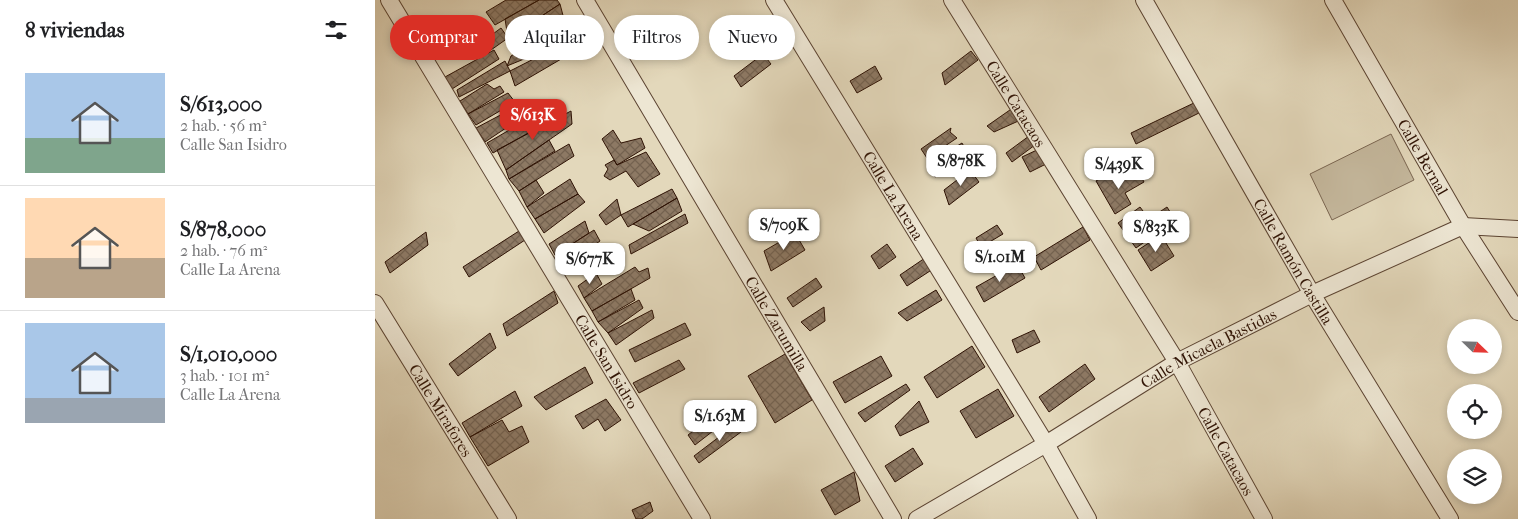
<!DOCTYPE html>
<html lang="es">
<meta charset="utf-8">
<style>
body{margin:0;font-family:"IM FELL French Canon",serif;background:#f2f2f2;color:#202124;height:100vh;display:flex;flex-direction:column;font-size:19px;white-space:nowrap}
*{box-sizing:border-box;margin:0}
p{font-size:16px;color:#757577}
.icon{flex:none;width:28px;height:28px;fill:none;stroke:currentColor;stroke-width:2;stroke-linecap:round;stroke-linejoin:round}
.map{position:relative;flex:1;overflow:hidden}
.details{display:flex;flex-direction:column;background:#fff;width:375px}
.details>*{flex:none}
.hud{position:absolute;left:15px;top:15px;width:475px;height:45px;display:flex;gap:10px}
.needle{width:32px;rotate:113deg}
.tools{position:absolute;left:1072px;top:319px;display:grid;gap:10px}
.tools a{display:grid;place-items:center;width:55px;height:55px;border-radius:50%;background:#fff;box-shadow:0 2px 8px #0003;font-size:25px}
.price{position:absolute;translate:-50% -42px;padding:0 11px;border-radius:10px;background:#fff;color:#222;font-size:16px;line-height:32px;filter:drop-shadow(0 1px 2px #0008)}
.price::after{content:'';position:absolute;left:50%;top:30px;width:15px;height:11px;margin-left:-8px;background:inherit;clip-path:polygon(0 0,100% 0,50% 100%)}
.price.current{background:#d93025;color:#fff}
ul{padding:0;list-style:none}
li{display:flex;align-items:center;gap:15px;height:125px;padding:0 25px}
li+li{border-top:1px solid #e0e0e0}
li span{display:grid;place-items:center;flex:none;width:140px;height:100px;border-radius:0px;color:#555}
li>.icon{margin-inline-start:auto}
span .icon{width:60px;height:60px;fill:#fffc;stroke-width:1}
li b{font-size:21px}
h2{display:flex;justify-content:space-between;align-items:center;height:60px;padding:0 25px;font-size:21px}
.tag{padding:0 18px;border-radius:22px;background:#fff;box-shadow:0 2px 8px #0003;font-size:18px;line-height:45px}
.tag.current{background:#d93025;color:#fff}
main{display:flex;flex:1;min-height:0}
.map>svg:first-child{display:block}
</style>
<main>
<section class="details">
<h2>8 viviendas<svg class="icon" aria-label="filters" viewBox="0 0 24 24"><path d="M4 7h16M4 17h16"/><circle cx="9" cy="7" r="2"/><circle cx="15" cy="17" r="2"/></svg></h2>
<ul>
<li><span style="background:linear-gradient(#a9c7e8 65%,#7fa58c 0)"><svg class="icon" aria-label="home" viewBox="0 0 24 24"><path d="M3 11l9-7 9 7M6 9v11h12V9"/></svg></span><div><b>S/613,000</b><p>2 hab. · 56 m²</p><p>Calle San Isidro</p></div></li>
<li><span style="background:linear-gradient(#ffd9b3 60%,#b9a48a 0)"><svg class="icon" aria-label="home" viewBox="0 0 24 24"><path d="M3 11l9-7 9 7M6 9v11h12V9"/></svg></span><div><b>S/878,000</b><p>2 hab. · 76 m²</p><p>Calle La Arena</p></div></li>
<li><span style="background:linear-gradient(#a9c7e8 75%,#9aa5b1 0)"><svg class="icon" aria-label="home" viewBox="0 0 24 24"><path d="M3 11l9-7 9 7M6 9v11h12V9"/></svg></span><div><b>S/1,010,000</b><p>3 hab. · 101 m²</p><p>Calle La Arena</p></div></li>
</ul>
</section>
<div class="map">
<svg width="1143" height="519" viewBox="0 0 1143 519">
<defs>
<pattern id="building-cross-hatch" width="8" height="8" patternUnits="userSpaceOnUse" patternTransform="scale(1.25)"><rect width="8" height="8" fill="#8d7964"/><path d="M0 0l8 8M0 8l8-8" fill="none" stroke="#746250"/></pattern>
</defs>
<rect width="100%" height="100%" fill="#e3d8bb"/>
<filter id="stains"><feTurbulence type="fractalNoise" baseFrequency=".004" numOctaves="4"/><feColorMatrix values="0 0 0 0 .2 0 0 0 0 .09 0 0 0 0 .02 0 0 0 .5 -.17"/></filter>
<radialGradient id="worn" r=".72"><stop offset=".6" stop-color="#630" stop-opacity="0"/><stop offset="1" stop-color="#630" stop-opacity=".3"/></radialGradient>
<!-- garden -->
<path fill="#c4b79c" stroke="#7a6550" d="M1016 134 1039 180 957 220 935 174Z"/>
<!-- building -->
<path fill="url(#building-cross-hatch)" stroke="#2f1305" d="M131 0H164L120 25 111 12Z
M164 0H182L185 4 133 38 130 19Z
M185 4 190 23 141 47 133 38Z
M190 23 200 38 132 66 136 56Z
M126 28 133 38 106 57 99 48Z
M200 38 205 48 140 86 135 71Z
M119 50 124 59 77 89 70 77Z
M596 51 603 60 570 85 567 73Z
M388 54 396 64 366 87 359 76Z
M130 61 135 71 84 97 82 90Z
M500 66 507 79 482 93 475 81Z
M112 84 119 89 125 86 129 92 93 114 85 101Z
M133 93 140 102 101 125 93 114Z
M150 102 155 112 110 142 101 128Z
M821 102 826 112 761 144 756 133Z
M642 105 650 118 619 132 612 126Z
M196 111 197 124 131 170 122 150Z
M155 118 160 129 118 153 112 143Z
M576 128 575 132 582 138 552 158 546 149Z
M238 130 246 143 266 138 270 148 242 165 227 139Z
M654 136 660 145 637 162 631 153Z
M174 140 180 151 134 179 131 170Z
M587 143 595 157 560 177 553 164Z
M194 144 199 156 144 191 134 179Z
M664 149 671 164 655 172 647 157Z
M271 152 285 174 263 187 251 171 235 180 229 176 233 169 230 165 239 160 242 165Z
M595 170 604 182 574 205 569 190Z
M763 171 769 182 750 193 756 204 740 214 721 181 737 172 743 182Z
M195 179 203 194 160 219 152 207Z
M161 180 169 193 152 207 144 191Z
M297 189 302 198 253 227 246 215Z
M203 194 210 202 169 233 160 219Z
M302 198 307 211 274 231 258 224Z
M242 199 246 215 231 225 224 215Z
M765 207 774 219 792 207 797 215 784 224 788 229 761 248 743 223Z
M310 214 313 223 256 254 254 245Z
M210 221 214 233 180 255 174 244Z
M622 225 628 234 606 247 601 238Z
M708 227 715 240 666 270 659 257Z
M219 230 225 241 191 265 180 255Z
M144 231 150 240 94 277 88 267Z
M51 232 53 245 15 273 10 262Z
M420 233 430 250 396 271 389 251Z
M786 235 799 256 776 271 763 250Z
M512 244 521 257 504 269 496 256Z
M550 258 558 269 532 286 525 275Z
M642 264 650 278 609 302 601 287Z
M260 267 264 272 273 268 275 278 217 311 209 298Z
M221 273 227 284 209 298 203 286Z
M441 278 447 287 418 307 412 298Z
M256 289 260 300 223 322 217 311Z
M561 290 567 300 532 321 523 313Z
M179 291 183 303 132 336 128 324Z
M264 300 268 308 233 333 223 322Z
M449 307 450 321 435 331 426 322Z
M277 310 279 318 241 345 233 333Z
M310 323 316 335 260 362 254 350Z
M659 330 665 342 642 353 637 340Z
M115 333 121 348 83 376 74 364Z
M597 346 610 367 562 398 549 377Z
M410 354 437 400 400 423 373 376Z
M506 356 517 376 470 403 458 382Z
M304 360 310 369 264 393 258 383Z
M710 364 720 379 674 412 664 397Z
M210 367 218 383 171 410 159 397Z
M531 384 535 390 490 422 483 413Z
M623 389 639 416 601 438 585 411Z
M140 391 147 406 95 437 87 423Z
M231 399 246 420 230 431 223 419 208 429 200 416Z
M544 401 554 422 525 436 520 426Z
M343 411 347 424 320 445 313 435Z
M127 420 134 432 147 426 154 442 113 466 95 437Z
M365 421 370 429 324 463 319 456Z
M538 448 548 464 520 482 510 466Z
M479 472 485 501 460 515 446 490Z
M275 502 278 511 267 519H261L257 510Z"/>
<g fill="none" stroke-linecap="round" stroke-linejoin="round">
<defs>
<g id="minor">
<path id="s1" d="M14 0 327 519"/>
<path id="s2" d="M210 0 518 519"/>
<path id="s3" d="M399 0 671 444 713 519"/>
<path id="s4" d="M577 0 802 362 889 519"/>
<path id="s5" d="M769 0 937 294 1075 519"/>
<path id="s6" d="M958 0 1088 226 1143 312"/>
<path id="s7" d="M0 303 133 519"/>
<path id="s8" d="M542 519 671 444 802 362 937 294 1088 226 1143 229"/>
</g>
</defs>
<!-- minor casing -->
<use href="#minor" stroke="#5c4432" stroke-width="18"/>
<!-- minor -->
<use href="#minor" stroke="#ede6d3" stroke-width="16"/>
</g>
<g text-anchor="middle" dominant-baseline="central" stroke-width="4" stroke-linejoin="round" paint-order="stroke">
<!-- street labels -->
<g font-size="16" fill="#2f1305" stroke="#ede6d3">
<text stroke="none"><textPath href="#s4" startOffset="122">Calle Catacaos</textPath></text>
<text stroke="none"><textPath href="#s6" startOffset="181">Calle Bernal</textPath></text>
<text stroke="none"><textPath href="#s3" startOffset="229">Calle La Arena</textPath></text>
<text stroke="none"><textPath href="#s5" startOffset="301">Calle Ramón Castilla</textPath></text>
<text stroke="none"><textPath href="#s2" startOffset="376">Calle Zarumilla</textPath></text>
<text stroke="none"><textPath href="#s8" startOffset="338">Calle Micaela Bastidas</textPath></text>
<text stroke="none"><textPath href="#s1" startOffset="422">Calle San Isidro</textPath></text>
<text stroke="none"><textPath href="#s7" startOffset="126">Calle Mirafores</textPath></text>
<text stroke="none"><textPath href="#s4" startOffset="528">Calle Catacaos</textPath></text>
</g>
</g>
<rect width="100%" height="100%" filter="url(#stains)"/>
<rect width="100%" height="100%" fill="url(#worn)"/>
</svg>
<div class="tools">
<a><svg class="needle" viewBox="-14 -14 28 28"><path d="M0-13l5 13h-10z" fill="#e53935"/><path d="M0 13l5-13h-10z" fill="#757577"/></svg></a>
<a><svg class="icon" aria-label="locate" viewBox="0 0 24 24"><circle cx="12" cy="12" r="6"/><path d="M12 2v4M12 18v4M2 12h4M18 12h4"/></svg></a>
<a><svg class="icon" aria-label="layers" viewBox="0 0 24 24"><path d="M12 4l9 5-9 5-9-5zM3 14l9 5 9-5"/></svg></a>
</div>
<b class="price current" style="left:158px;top:141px">S/613K</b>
<b class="price" style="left:586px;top:187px">S/878K</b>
<b class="price" style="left:744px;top:190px">S/439K</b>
<b class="price" style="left:409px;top:251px">S/709K</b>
<b class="price" style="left:781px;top:253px">S/833K</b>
<b class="price" style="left:625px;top:283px">S/1.01M</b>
<b class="price" style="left:215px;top:285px">S/677K</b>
<b class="price" style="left:345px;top:442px">S/1.63M</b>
<div class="hud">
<a class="tag current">Comprar</a>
<a class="tag">Alquilar</a>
<a class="tag">Filtros</a>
<a class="tag">Nuevo</a>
</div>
</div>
</main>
